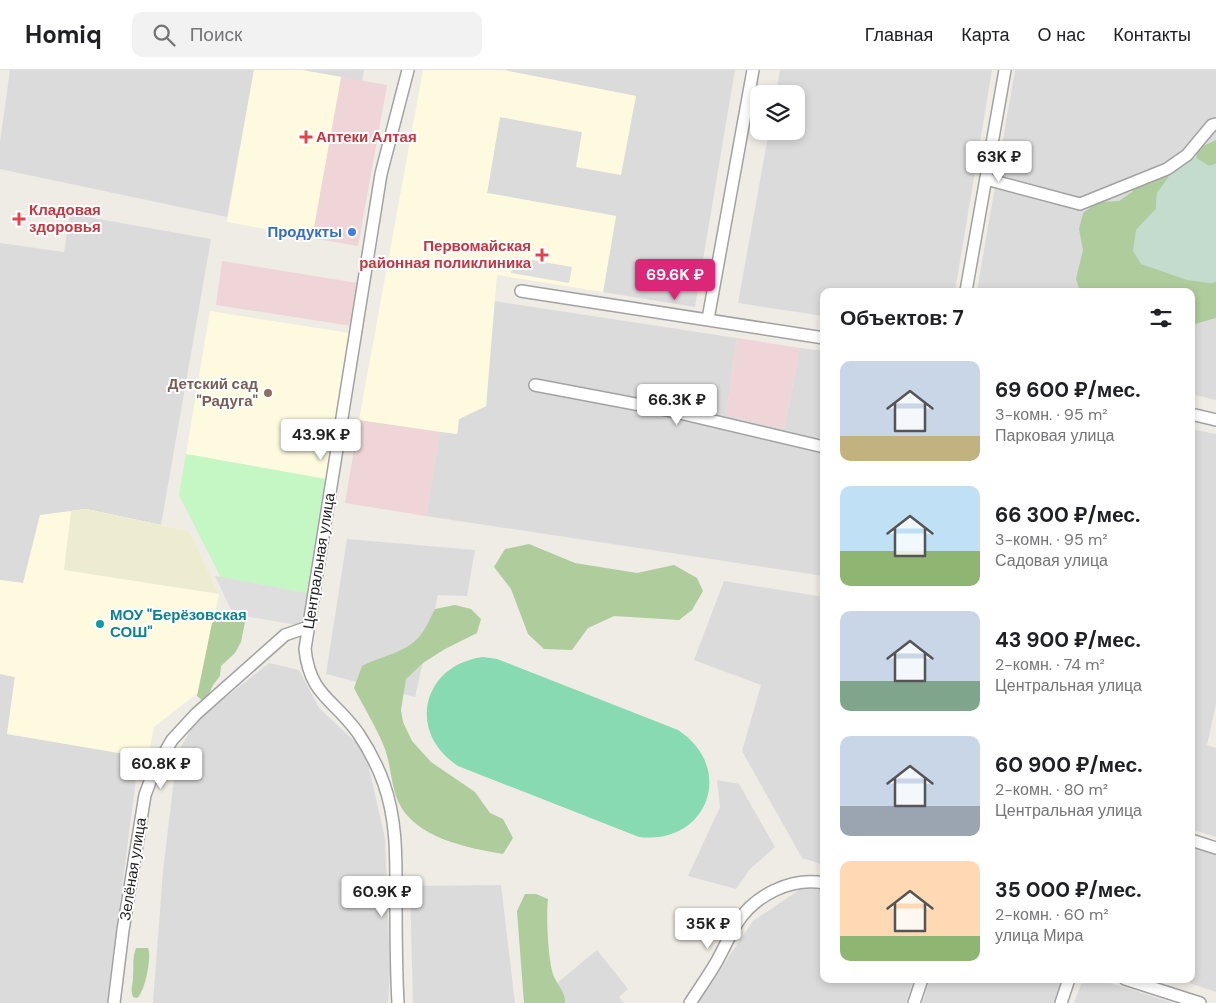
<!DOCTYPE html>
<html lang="ru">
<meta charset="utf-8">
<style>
body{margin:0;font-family:"DM Sans",sans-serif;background:#f2f2f2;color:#202124;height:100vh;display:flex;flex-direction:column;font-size:19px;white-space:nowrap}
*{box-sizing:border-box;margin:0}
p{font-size:16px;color:#757577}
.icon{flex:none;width:28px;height:28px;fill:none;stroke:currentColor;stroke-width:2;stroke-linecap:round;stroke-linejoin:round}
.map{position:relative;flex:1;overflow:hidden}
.panel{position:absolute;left:820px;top:218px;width:375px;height:695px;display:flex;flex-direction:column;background:#fff;border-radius:10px;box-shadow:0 2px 8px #0003}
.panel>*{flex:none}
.controls{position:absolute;left:750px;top:15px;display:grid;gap:10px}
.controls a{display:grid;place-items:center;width:55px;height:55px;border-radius:10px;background:#fff;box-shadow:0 2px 8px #0003;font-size:25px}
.price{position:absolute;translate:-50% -42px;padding:0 11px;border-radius:5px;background:#fff;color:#222;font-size:16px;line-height:32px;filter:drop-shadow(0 1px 2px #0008)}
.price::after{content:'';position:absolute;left:50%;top:30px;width:15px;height:11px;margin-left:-8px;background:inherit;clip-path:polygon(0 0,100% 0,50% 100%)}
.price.active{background:#db2777;color:#fff}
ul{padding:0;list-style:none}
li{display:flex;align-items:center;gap:15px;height:125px;padding:0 20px}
li span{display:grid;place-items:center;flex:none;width:140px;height:100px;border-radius:10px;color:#555}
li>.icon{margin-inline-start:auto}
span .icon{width:60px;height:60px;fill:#fffc;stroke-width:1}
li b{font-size:21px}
h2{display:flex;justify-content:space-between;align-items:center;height:60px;padding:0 20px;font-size:21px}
header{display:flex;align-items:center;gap:30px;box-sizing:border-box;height:70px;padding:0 25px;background:#fff;border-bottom:1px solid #e0e0e0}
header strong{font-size:24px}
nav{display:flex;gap:28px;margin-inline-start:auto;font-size:18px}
.search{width:350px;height:45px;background:#f2f2f2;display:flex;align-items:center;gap:12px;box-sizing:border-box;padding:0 18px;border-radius:10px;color:#757577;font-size:19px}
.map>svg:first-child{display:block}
</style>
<header>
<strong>Homiq</strong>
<div class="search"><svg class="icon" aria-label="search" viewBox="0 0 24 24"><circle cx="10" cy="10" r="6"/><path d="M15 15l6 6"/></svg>Поиск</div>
<nav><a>Главная</a><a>Карта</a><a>О нас</a><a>Контакты</a></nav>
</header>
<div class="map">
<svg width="1216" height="933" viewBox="0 0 1216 933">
<rect width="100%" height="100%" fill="#efebe5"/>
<!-- residential -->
<path fill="#dcdbdc" d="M10 0H254L227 147 0 99V72Z
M302 0H364L362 11Z
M503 0H735L695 237 603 222 616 146 487 123 500 47 582 62 636 26Z
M780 0H992L955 221H824V246L738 233 769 61H796V24H776Z
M1015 0H1216V330L1191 324V221H977Z
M70 144 211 169 161 455 86 439 71 441 23 513 0 510V173L64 182Z
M494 231 737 268 726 345 784 359 800 278 824 281V506L426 446 440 362 457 364 459 349 486 336Z
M1191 359 1216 364V634L1207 675 1216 678V767L1191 759Z
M347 469 475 480 467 526 438 525 415 627 326 604Z
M724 511 824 527V795L802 788 742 681 761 615 694 590Z
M269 593 299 600 319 638 365 681 385 768 390 899 388 933H153L163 801 177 684 196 651Z
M0 604 15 607 7 664 139 686 107 933H0Z
M717 710 739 714 775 777 750 799 736 819 688 806 720 737Z
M1191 777 1216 785V922L1178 909H1191Z
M501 815 515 933H413L410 816Z
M805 816 824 821V909H914L906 933H697L753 851Z
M597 880 628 919 619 927 624 933H533Z
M930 909H1063L1055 933H922Z
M1083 909H1097L1174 933H1074Z"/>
<!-- commercial -->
<path fill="#efd5d7" d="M341 7 387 15 358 176 312 168Z
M222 191 358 213 352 256 216 235Z
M737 268 800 278 784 359 726 345Z
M359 350 440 362 426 446 345 433Z"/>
<!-- education -->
<path fill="#fdfadf" d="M254 0H302L341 7 312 168 227 152Z
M423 0H503L636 26 621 105 576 97 582 62 500 47 487 123 616 146 603 222 497 205 486 336 459 349 457 364 359 350Z
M210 241 350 263 326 409 186 384Z
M86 439 189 461 219 524 199 622 154 657 148 688 7 664 15 607 0 604V510L23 513 40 445Z"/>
<!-- farmland -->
<path fill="#edecd1" d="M86 439 189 461 219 524 64 500 71 441Z"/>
<!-- forest -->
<path fill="#afcc9c" d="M1216 70V94L1209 96 1196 88 1199 78Z
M1161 99 1169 107 1157 123 1156 139 1136 160 1141 194 1210 213 1216 212V248L1191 255V221H1080L1076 209 1083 180 1079 159 1083 143 1098 132 1119 131 1132 122 1144 103Z
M529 474 575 493 637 503 674 495 697 508 703 521 692 540 679 550 614 546 588 558 572 580 544 579 528 564 511 519 494 497 505 479Z
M455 535 471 539 481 549 477 563 445 579 423 593 406 609 401 640 403 652 412 671 431 692 475 722 490 743 503 749 513 768 503 784C468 778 414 768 398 731 391 715 391 696 385 679 377 658 364 638 354 618L362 596C381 586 405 583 419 567 426 559 430 548 435 539Z
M221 547 245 552 241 572 235 583 221 596 220 606 213 615 207 628 203 631 197 626 212 553Z
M525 824H536L548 829C546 846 548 888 553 904 556 914 566 922 565 933H524L517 841Z
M136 878H148C152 886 145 923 137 928L133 927C130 918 133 915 133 907 134 896 132 889 136 878Z"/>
<!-- wetland -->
<path fill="#c3dcce" d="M1196 88 1209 96 1216 94V212L1210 213 1187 210 1141 194 1133 181 1136 160 1156 139 1157 123 1169 107 1161 99Z"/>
<!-- park -->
<path fill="#c5f7c4" d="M186 384 326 409 307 523 221 508 179 425Z"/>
<!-- pitch -->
<path fill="#87dab1" d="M483 587 497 589 678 660C736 698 708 775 639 767L458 696C406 662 422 595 483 587Z"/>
<!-- parking -->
<path fill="#dedede" d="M514 187 572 197 569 213 511 203Z
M215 506 307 523 303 556 233 544Z"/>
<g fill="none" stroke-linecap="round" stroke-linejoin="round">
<defs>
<path id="minor" d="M986 109 1080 134 1167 99 1187 85 1212 55 1216 54
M521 221 824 268
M966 221 1005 0
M708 249 753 0
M535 315 667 340 824 377
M1191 344 1216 350
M1191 770 1216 778
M1125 909 1200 933
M114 933 123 860 145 725 154 701 172 670 196 644 285 565 308 557
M398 933C396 897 396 862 396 827 396 788 397 751 384 714 378 697 368 678 358 663 334 629 310 626 305 579L381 104 408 0
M690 933C699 919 709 905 717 891 724 878 730 865 737 853 755 825 791 807 824 813
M914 933 922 909
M1061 933 1069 909"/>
</defs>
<!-- minor casing -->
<use href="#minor" stroke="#a2a2a2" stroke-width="14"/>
<!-- minor -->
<use href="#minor" stroke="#fff" stroke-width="11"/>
</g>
<!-- markers -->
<g fill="#e0444e" stroke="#fff" stroke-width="2">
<path d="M303.5 59.5h5v5h5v5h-5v5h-5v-5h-5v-5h5z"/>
<path d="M16.5 141.5h5v5h5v5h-5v5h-5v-5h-5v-5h5z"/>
<path d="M539.5 177.5h5v5h5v5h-5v5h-5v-5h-5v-5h5z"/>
</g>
<circle fill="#3f7fe0" stroke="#fff" stroke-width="2" cx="352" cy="162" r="5"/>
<circle fill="#8d6e63" stroke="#fff" stroke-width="2" cx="268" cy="323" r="5"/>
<circle fill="#0f9aa8" stroke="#fff" stroke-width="2" cx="100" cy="554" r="5"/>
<g text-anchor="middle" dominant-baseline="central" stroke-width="4" stroke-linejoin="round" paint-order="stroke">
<!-- health labels -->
<g font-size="15" font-weight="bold" fill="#be3a42" stroke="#fff" text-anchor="start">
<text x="316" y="67">Аптеки Алтая</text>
<text x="29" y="140">Кладовая<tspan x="29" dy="17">здоровья</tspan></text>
<text x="531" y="176" text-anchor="end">Первомайская<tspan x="531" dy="17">районная поликлиника</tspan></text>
</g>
<!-- shop labels -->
<g font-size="15" font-weight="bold" fill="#366cbe" stroke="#fff" text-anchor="end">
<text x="342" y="162">Продукты</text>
</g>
<!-- education labels -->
<g font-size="15" font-weight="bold" fill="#785e54" stroke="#fff" text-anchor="end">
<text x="258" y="314">Детский сад<tspan x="258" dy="17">"Радуга"</tspan></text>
</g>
<!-- street labels -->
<g font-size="15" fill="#1e1e1e" stroke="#fff">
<text transform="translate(319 491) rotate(-81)">Центральная улица</text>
<text transform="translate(133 799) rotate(-81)">Зелёная улица</text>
</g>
<!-- culture labels -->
<g font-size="15" font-weight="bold" fill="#0d838f" stroke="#fff" text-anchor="start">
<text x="110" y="545">МОУ "Берёзовская<tspan x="110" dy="17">СОШ"</tspan></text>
</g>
</g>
</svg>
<div class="controls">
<a><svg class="icon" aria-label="layers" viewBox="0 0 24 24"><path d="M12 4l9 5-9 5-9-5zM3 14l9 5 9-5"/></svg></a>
</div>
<b class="price" style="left:999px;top:113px">63K ₽</b>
<b class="price active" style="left:675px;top:231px">69.6K ₽</b>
<b class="price" style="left:677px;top:356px">66.3K ₽</b>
<b class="price" style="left:321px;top:391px">43.9K ₽</b>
<b class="price" style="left:161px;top:720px">60.8K ₽</b>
<b class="price" style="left:382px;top:848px">60.9K ₽</b>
<b class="price" style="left:708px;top:880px">35K ₽</b>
<section class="panel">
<h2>Объектов: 7<svg class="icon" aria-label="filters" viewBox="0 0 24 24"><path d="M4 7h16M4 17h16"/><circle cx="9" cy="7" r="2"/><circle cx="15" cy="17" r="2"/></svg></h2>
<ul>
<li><span style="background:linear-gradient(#c9d6e8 75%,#c2b280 0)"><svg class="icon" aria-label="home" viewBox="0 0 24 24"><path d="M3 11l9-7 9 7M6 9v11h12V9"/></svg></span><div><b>69 600 ₽/мес.</b><p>3-комн. · 95 m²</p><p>Парковая улица</p></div></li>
<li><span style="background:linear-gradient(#bfe0f5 65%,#8fb573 0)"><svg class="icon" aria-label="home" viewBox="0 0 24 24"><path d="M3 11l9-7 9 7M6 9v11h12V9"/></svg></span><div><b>66 300 ₽/мес.</b><p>3-комн. · 95 m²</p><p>Садовая улица</p></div></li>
<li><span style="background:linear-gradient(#c9d6e8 70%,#7fa58c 0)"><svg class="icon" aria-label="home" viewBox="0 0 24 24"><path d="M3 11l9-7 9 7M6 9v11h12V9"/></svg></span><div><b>43 900 ₽/мес.</b><p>2-комн. · 74 m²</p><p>Центральная улица</p></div></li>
<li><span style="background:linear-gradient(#c9d6e8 70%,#9aa5b1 0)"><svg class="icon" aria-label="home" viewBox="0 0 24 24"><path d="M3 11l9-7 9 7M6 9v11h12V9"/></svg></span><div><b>60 900 ₽/мес.</b><p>2-комн. · 80 m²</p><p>Центральная улица</p></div></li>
<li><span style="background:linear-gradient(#ffd9b3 75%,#8fb573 0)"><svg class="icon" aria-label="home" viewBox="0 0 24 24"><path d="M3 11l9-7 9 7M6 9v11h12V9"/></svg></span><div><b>35 000 ₽/мес.</b><p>2-комн. · 60 m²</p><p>улица Мира</p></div></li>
</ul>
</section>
</div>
